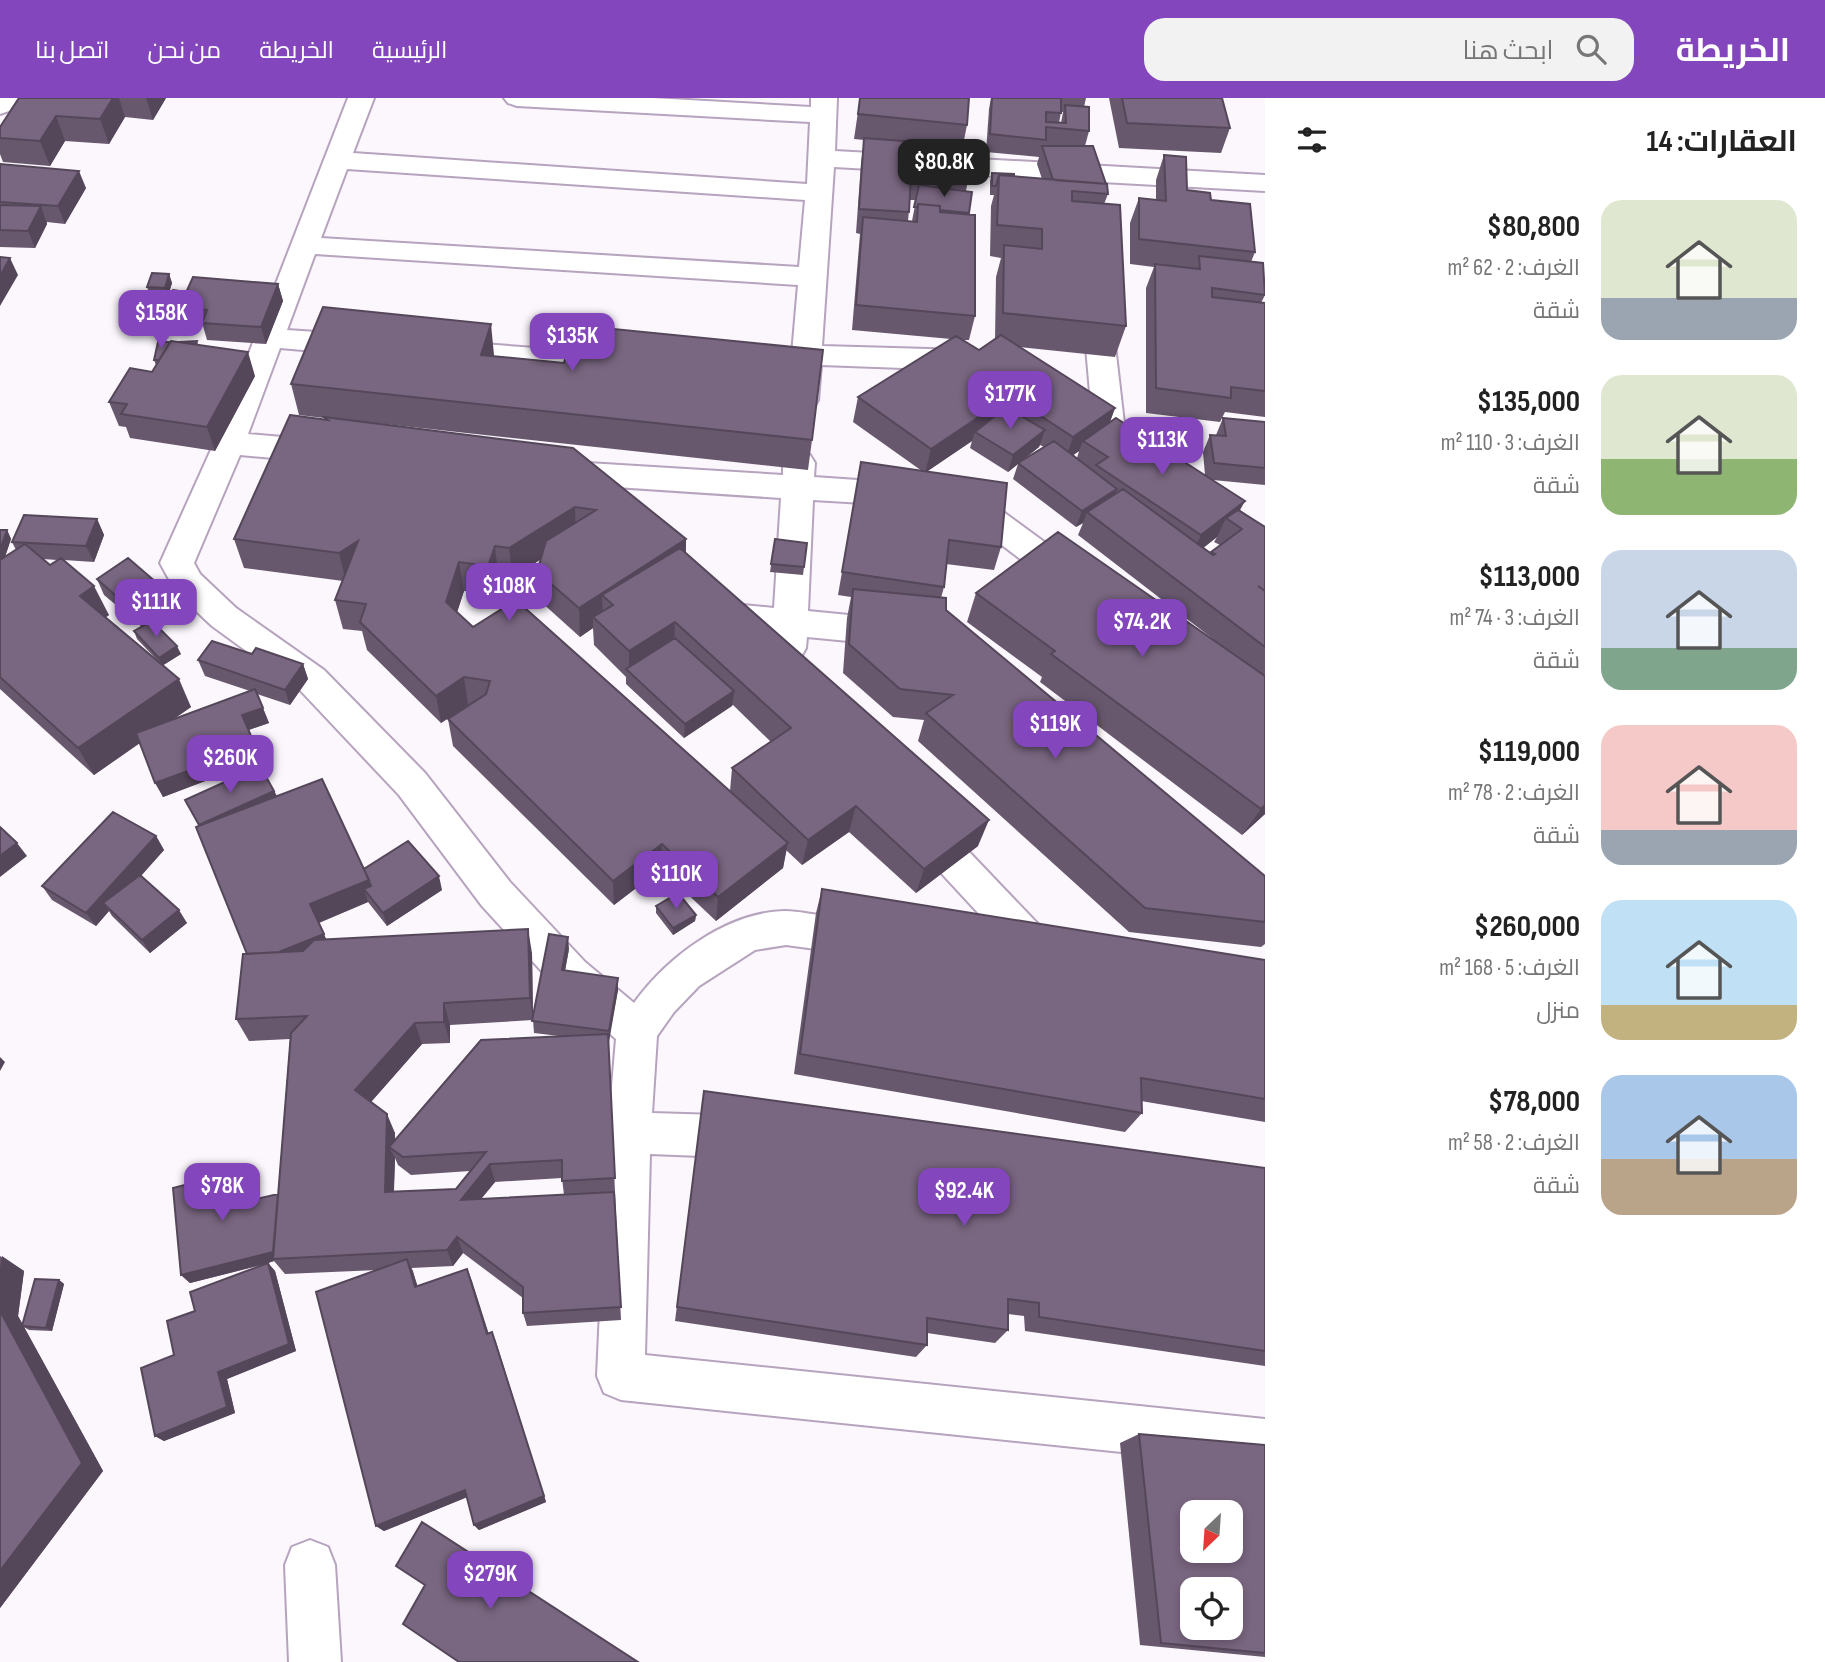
<!DOCTYPE html>
<html lang="ar">
<meta charset="utf-8">
<style>
body{margin:0;font-family:"Sofia Sans Condensed",Cairo,sans-serif;background:#f2f2f2;color:#222;direction:rtl;height:100vh;display:flex;flex-direction:column;font-size:26px;white-space:nowrap}
*{box-sizing:border-box;margin:0}
p{font-size:23px;color:#767676}
.icon{flex:none;width:38px;height:38px;fill:none;stroke:currentColor;stroke-width:2;stroke-linecap:round;stroke-linejoin:round}
.map{position:relative;flex:1;overflow:hidden;direction:ltr}
.drawer{display:flex;flex-direction:column;background:#fff;width:560px}
.drawer>*{flex:none}
.needle{width:46px;rotate:205deg}
.tools{position:absolute;left:1180px;top:1402px;display:grid;gap:14px}
.tools a{display:grid;place-items:center;width:63px;height:63px;border-radius:14px;background:#fff;box-shadow:0 4px 10px #0003;font-size:35px}
.price{position:absolute;translate:-50% -60px;padding:0 16px;border-radius:14px;background:#8346bc;color:#fff;font-size:23px;line-height:46px;filter:drop-shadow(0 2px 4px #0008)}
.price::after{content:'';position:absolute;left:50%;top:42px;width:21px;height:16px;margin-left:-10px;background:inherit;clip-path:polygon(0 0,100% 0,50% 100%)}
.price.current{background:#222;color:#fff}
ul{padding:0;list-style:none}
li{display:flex;align-items:center;gap:21px;height:175px;padding:0 28px}
li span{display:grid;place-items:center;flex:none;width:196px;height:140px;border-radius:21px;color:#555}
li>.icon{margin-inline-start:auto}
span .icon{width:84px;height:84px;fill:#fffc;stroke-width:1}
li b{font-size:30px}
h2{display:flex;justify-content:space-between;align-items:center;height:84px;padding:0 28px;font-size:30px}
header{display:flex;align-items:center;gap:42px;box-sizing:border-box;height:98px;padding:0 35px;background:#8346bc;color:#fff}
header strong{font-size:33px}
nav{display:flex;gap:38px;margin-inline-start:auto;font-size:24px}
.search{width:490px;height:63px;background:#f2f2f2;display:flex;align-items:center;gap:18px;box-sizing:border-box;padding:0 24px;border-radius:21px;color:#767676;font-size:26px}
main{display:flex;flex:1;min-height:0}
.map>svg:first-child{display:block}
</style>
<header>
<strong>الخريطة</strong>
<div class="search"><svg class="icon" aria-label="search" viewBox="0 0 24 24"><circle cx="10" cy="10" r="6"/><path d="M15 15l6 6"/></svg>ابحث هنا</div>
<nav><a>الرئيسية</a><a>الخريطة</a><a>من نحن</a><a>اتصل بنا</a></nav>
</header>
<main>
<section class="drawer">
<h2>العقارات: 14<svg class="icon" aria-label="filters" viewBox="0 0 24 24"><path d="M4 7h16M4 17h16"/><circle cx="9" cy="7" r="2"/><circle cx="15" cy="17" r="2"/></svg></h2>
<ul>
<li><span style="background:linear-gradient(#dfe7d0 70%,#9aa5b1 0)"><svg class="icon" aria-label="home" viewBox="0 0 24 24"><path d="M3 11l9-7 9 7M6 9v11h12V9"/></svg></span><div><b>$80,800</b><p>الغرف: 2 · 62 m²</p><p>شقة</p></div></li>
<li><span style="background:linear-gradient(#dfe7d0 60%,#8fb573 0)"><svg class="icon" aria-label="home" viewBox="0 0 24 24"><path d="M3 11l9-7 9 7M6 9v11h12V9"/></svg></span><div><b>$135,000</b><p>الغرف: 3 · 110 m²</p><p>شقة</p></div></li>
<li><span style="background:linear-gradient(#c9d6e8 70%,#7fa58c 0)"><svg class="icon" aria-label="home" viewBox="0 0 24 24"><path d="M3 11l9-7 9 7M6 9v11h12V9"/></svg></span><div><b>$113,000</b><p>الغرف: 3 · 74 m²</p><p>شقة</p></div></li>
<li><span style="background:linear-gradient(#f6c9c9 75%,#9aa5b1 0)"><svg class="icon" aria-label="home" viewBox="0 0 24 24"><path d="M3 11l9-7 9 7M6 9v11h12V9"/></svg></span><div><b>$119,000</b><p>الغرف: 2 · 78 m²</p><p>شقة</p></div></li>
<li><span style="background:linear-gradient(#bfe0f5 75%,#c2b280 0)"><svg class="icon" aria-label="home" viewBox="0 0 24 24"><path d="M3 11l9-7 9 7M6 9v11h12V9"/></svg></span><div><b>$260,000</b><p>الغرف: 5 · 168 m²</p><p>منزل</p></div></li>
<li><span style="background:linear-gradient(#a9c7e8 60%,#b9a48a 0)"><svg class="icon" aria-label="home" viewBox="0 0 24 24"><path d="M3 11l9-7 9 7M6 9v11h12V9"/></svg></span><div><b>$78,000</b><p>الغرف: 2 · 58 m²</p><p>شقة</p></div></li>
</ul>
</section>
<div class="map">
<svg width="1265" height="1564" viewBox="0 0 1265 1564">
<rect width="100%" height="100%" fill="#fbf7fd"/>
<g fill="none" stroke-linecap="round" stroke-linejoin="round">
<defs>
<path id="minor" d="M0 0H18L9 13 0 16Z
M348 0H374L353 55 807 86 810 24 517 8 508 5 504 0H653L811 9V0H837L835 53 1265 77V93L834 69 822 248 964 252 979 258 984 265 979 272 969 275 958 272 821 267 818 302 814 309 803 312 792 309 788 302 798 187 315 156 287 232 361 237 371 240 376 247 371 254 361 257 280 250 248 336 328 343 339 346 344 354 339 362 328 365 240 357 194 465 200 476 236 510 324 572 425 675 510 784 585 864 634 905C667 859 727 814 785 813 799 813 814 817 828 818 846 821 864 822 881 829L887 841 881 853 867 858 786 847 755 852 699 888 674 914 657 938 652 1015 751 1018 766 1025 772 1039 766 1053 751 1060 650 1056 645 1257 1265 1321V1369L621 1302 604 1295 597 1278 608 1035 616 941 557 890 482 808 399 697 300 592 212 528 176 494 160 465 214 345ZM347 71 805 102 799 169 321 140Z
M1096 195 1106 198 1110 204 1127 351 1122 359 1111 362 1100 359 1095 351 1082 204 1086 198Z
M442 243 616 256 626 259 631 266 626 273 616 276 432 260 427 253 432 246Z
M799 354 810 357 815 365 814 379 930 387 987 402 1088 476 1093 485 1088 494 1076 497 1064 494 965 419 930 409 813 402 808 513 900 522 912 526 917 535 912 544 900 548 807 539 806 550 801 559 789 563 777 559 772 550 773 536 710 527 705 518 710 509 722 505 774 510 781 400 555 385 544 382 539 374 544 366 555 363 783 377V365L788 357Z
M919 710 932 715 1057 846 1063 858 1057 870 1043 876 1029 870 906 737 900 726 906 715Z
M310 1442 328 1449 335 1467 341 1564H289L285 1467 292 1449Z"/>
</defs>
<!-- minor casing -->
<use href="#minor" stroke="#b6a3be" stroke-width="4"/>
<!-- minor -->
<use href="#minor" fill="#fff" fill-rule="evenodd"/>
</g>
<!-- wall -->
<path fill="#68586e" fill-rule="evenodd" d="M19 0H166L153 22 125 19 109 46 65 43 50 68 3 64 0 56V29Z
M860 0 967 27 963 47 968 81 966 93 969 116 975 218 969 242H963L979 252 995 242 996 179 1001 160 990 158 991 108 994 97H990V83L992 75 1042 81 1037 66 1039 59 986 54 989 11 991 0H1086L1084 9 1089 33 1085 48 1108 96 1104 106 1126 228 1115 259 1019 249 1115 310 1110 324 1205 377 1203 354 1210 337H1216L1223 320 1265 324V387L1213 382 1240 412 1265 429V716L1242 737 1040 584 1042 579 967 524 976 495 1213 541 1078 437 1083 425 1076 429 1013 381 1018 366 1008 374 970 350 972 343 927 373 1001 449 994 472 946 466 944 489 941 500 946 512 1265 778V846L1261 849 1129 834 918 643 924 622 893 619 843 575 847 520 851 499 838 497 861 364 922 373 853 324 858 299 951 241 852 232 860 136 856 135 861 65 864 42 854 41ZM1061 14H1063L1061 25H1059ZM910 102H916L912 123H908ZM1040 347 1044 349 1023 362 1039 349ZM1079 353 1077 360 1073 357ZM1217 439 1214 444 1220 447 1210 455 1203 450Z
M1109 0H1222L1230 30 1221 55 1119 50Z
M1164 57 1187 92 1211 102 1255 154 1251 164 1265 197 1261 205H1265V319L1225 314 1220 324 1146 315V190L1154 169 1130 166V125L1139 100 1156 102V82Z
M0 66 86 90 65 126 47 124V126L35 150 0 149Z
M169 176 172 185 168 198H150L147 189Z
M278 186 283 203 266 246 207 242 203 228 185 227 183 220 166 218 163 209 186 194Z
M197 243 198 247 255 278 215 353 130 340 126 329 119 328 109 304 152 274 156 267 154 262 170 244Z
M494 258 812 342 808 372 366 324 686 441V455L978 748 916 795 849 734 802 767 786 752 783 770 716 823 661 771 614 807 453 648 448 621 470 607H468L441 625 367 552 362 533 343 531 335 502 343 483 244 470 234 441 325 322 324 320 299 317 291 286ZM541 461 537 474 540 503 580 539 593 530 594 547 626 579V586L684 640 733 607 771 644 732 670 730 693 473 529 457 514 464 493 492 497 498 477 513 479Z
M97 421 104 437 94 464 64 462 109 517 106 519 158 563 137 541 134 533 181 556 163 567 191 609 175 620 250 593 205 578 198 562 252 556 303 566 308 581 290 607 257 596 269 625 249 632 267 675 265 676 277 698 364 771 442 792 387 828 368 804 319 825 326 841 532 855 533 919 569 851 565 872 618 892 608 944 621 1222 527 1228 523 1215V1200L463 1155 453 1168 411 1170 418 1189 467 1171 488 1235 492 1234 496 1244 546 1404 479 1432 474 1427 467 1399 384 1433 376 1428 378 1172 285 1176 274 1163 268 1165 275 1173 296 1253 227 1281 235 1315 164 1343 155 1338 174 1257 195 1213 266 1166 190 1185 181 1177 250 1082 253 1102 278 1096 290 941 249 943 236 921 247 856 199 728 185 702 224 685 221 677 163 699 140 645 94 677 0 591V432H7L11 441 5 459 16 452 12 444ZM43 461 57 462 50 467ZM533 922 534 935 559 938 395 1042V1035L371 1004 422 946 450 945V927ZM395 1060 398 1067 411 1077 470 1073 456 1091 394 1094ZM562 1080 564 1097 481 1101 495 1084Z
M775 441 807 445 803 477 770 474Z
M97 481 172 508 141 528 104 497Z
M156 738 164 752 141 778 187 825 150 855 112 818 109 813 96 828 52 802 42 788Z
M822 791 1265 862V1024L1141 1003 1142 1015 1125 1034 794 976 816 815Z
M656 808 696 817 695 823 673 837 656 815Z
M704 993 1265 1070V1268L1025 1233 1024 1218 1008 1216V1232L995 1245 927 1235V1247L916 1259 675 1223Z
M0 1158 24 1173 18 1218 23 1227 59 1182 64 1186 52 1233 29 1232 24 1229 103 1373 0 1510Z
M1139 1336 1265 1347V1559L1140 1547 1120 1345Z"/>
<!-- shaded-wall -->
<path fill="#55475a" d="M113 0H119L125 19 109 46 100 21Z
M146 0H166L153 22Z
M56 18 65 43 50 68 40 43Z
M79 73 86 90 65 126 58 108Z
M41 108 47 126 35 150 28 133Z
M10 160 18 177 0 208V178Z
M169 176 172 185 168 198 165 190Z
M278 186 283 203 266 246 261 229Z
M491 226 494 257 485 288 481 257Z
M248 254 255 278 215 353 207 329Z
M1010 298 1003 322 975 334 972 343 925 375 931 351Z
M1115 310 1106 334 1083 343 1079 353 1065 363 1073 339Z
M1045 332 1039 349 1008 374 1013 357Z
M1117 391 1110 407 1087 414 1083 425 1076 429 1082 413Z
M1245 403 1233 425 1226 420 1217 439 1189 461 1201 437Z
M575 409 576 439 513 479 509 450Z
M97 421 104 437 94 464 86 448Z
M7 432 11 441 0 473V452Z
M686 441 685 470 613 507 602 497 603 524 593 519V530L580 539 579 510Z
M358 443 346 484 339 455Z
M495 448 498 477 492 497 488 468Z
M459 464 464 493 451 533 446 504Z
M94 488 109 517 95 527 80 498Z
M165 492 172 508 141 528 133 513Z
M675 524 674 553 629 574V553Z
M177 548 181 556 162 568 159 560Z
M303 566 308 581 290 607 285 592Z
M464 579 468 607 441 625 436 598Z
M179 581 191 609 94 677 78 650Z
M734 593 732 608 684 640 685 626Z
M263 610 269 625 248 632 242 617Z
M261 661 267 675 227 691 221 677 163 699 155 685 215 663Z
M274 693 280 707 199 727Z
M1265 707V716L1242 737 1261 711Z
M856 708 849 734 802 767 808 742Z
M989 722 978 748 916 795 924 771Z
M156 738 164 752 110 812 103 805 109 813 96 828 86 815Z
M17 745 27 758 0 779V758Z
M788 745 783 770 716 823 718 799Z
M662 746 661 771 614 807 613 783Z
M439 778 442 792 387 828 383 815Z
M369 782 376 801 364 791 368 804 318 825 310 806Z
M179 812 187 825 150 855 142 842Z
M696 817 695 823 673 837V830Z
M528 831 532 855 533 922 530 900Z
M324 836 331 854 266 860Z
M568 839 569 851 563 884 562 872Z
M618 880V892L609 944V933Z
M444 905 450 927V945L444 924Z
M415 925 422 946 364 1012 355 992Z
M0 959 5 964 0 973Z
M387 1016 395 1035V1053L389 1049 395 1060 393 1111 385 1094Z
M490 1066 495 1084 467 1118 461 1102Z
M243 1072 250 1082 254 1112 247 1103Z
M457 1139 463 1155 453 1168 447 1152Z
M280 1152 273 1161 274 1163 268 1165 275 1173 296 1253 227 1281 235 1315 164 1343 155 1338 218 1274 268 1165 190 1185 181 1177Z
M2 1158 24 1173 18 1218 103 1373 0 1510V1170Z
M407 1161 413 1173 421 1201 415 1189Z
M467 1171 472 1183 492 1246 487 1236Z
M59 1182 64 1186 52 1233 46 1230Z
M492 1234 546 1404 479 1432 474 1427Z
M465 1392 470 1398 384 1433 376 1428Z"/>
<!-- building -->
<path fill="#796680" stroke="#55475a" stroke-width="2" fill-rule="evenodd" d="M19 0H113L100 21 56 18 40 43 0 40V29Z
M860 0H969L967 27 858 16Z
M992 0H1061V15L1046 14V24L1066 25 1065 7 1089 9V33L1046 29V42L990 36Z
M1122 0H1222L1230 30 1127 25Z
M864 40 968 48V81L911 77 909 114 859 111Z
M1042 48H1093L1106 86 1053 82Z
M1164 57 1186 59 1187 92 1210 95 1211 102 1250 106 1255 154 1139 141V100L1166 103Z
M0 66 79 73 58 108 0 104Z
M992 75 1014 76V78L999 77 996 88H992Z
M999 77 1107 86 1108 96 1072 93V103L1120 107 1126 228 1003 215 1004 147 1042 151V131L997 127Z
M919 87 972 94 969 115 940 112V108L918 106V109H914Z
M918 106 940 108V114L975 117V218L856 207 863 119 917 124Z
M0 107 41 108 28 133 0 132Z
M1199 158 1263 165 1265 197 1212 190V199L1265 205V293L1231 289V300L1156 290 1155 166 1200 171Z
M0 159 10 160 0 178Z
M152 175 169 176 165 190 147 189Z
M193 179 278 186 261 229 202 225 207 212 179 210Z
M173 192 186 194 180 211 163 209Z
M323 209 491 226 481 257 564 265 574 227 823 252 812 342 291 286Z
M1001 237 1115 310 1073 339 1010 298 931 351 858 299 956 238 979 252Z
M171 243 248 254 207 329 121 316 127 306 109 304 130 270 152 274Z
M197 243 196 246 178 244Z
M158 244H170L159 262H154Z
M1006 309 1045 332 1013 357 975 334Z
M290 317 328 322 324 319 573 350 686 441 579 510 537 474 546 443 596 412 575 409 509 450 495 448 488 468 459 464 446 504 473 529 516 502 788 745 718 799 662 746 613 783 448 621 486 596 490 583 464 579 436 598 360 524 366 506 335 502 358 443 339 455 234 441Z
M1116 320 1245 403 1201 437 1096 367 1108 359 1083 343Z
M1223 320 1265 324V370L1214 365 1210 337 1226 338Z
M1054 343 1117 391 1082 413 1018 365Z
M861 364 1007 385 1001 449 949 442 944 489 842 474Z
M1123 391 1213 457 1215 456 1211 454 1242 431 1226 420 1238 412 1265 429V493L1258 488 1265 493V549L1087 414Z
M24 417 97 421 86 448 12 444Z
M0 432H7L0 452Z
M1058 434 1265 578V707L1261 711 1051 556 1055 553 976 495Z
M775 441 807 445 804 469 771 466Z
M25 446 50 467 61 460 94 488 80 498 179 581 78 650 0 579V462Z
M680 450 989 722 924 771 856 708 808 742 732 670 791 630 675 524 629 553 593 519 613 507 602 497Z
M128 460 165 492 133 513 97 481Z
M853 491 946 500V512L1265 778V824L1145 810 926 615 953 597 900 591 849 546Z
M152 523 177 548 159 560 134 533Z
M675 540 734 593 685 626 626 571Z
M212 543 252 556 256 550 303 566 285 592 198 562Z
M255 591 263 610 242 617 261 661 221 676 215 663 155 685 136 635Z
M260 668 274 693 199 727 185 702Z
M322 681 369 782 310 806 324 836 279 854 247 856 196 729Z
M113 714 156 738 86 815 42 788Z
M0 729 17 745 0 758Z
M408 743 439 778 383 815 364 791 371 788 364 771Z
M140 777 179 812 142 842 103 805Z
M822 791 1265 862V1001L1141 980 1142 1015 800 956Z
M678 795 696 817 673 830 656 808Z
M528 831 530 900 444 905V924L415 925 355 992 387 1016 385 1094 456 1091 486 1054 403 1059 389 1049 481 942 608 936 615 1080 562 1083V1062L490 1066 461 1102 614 1094 621 1209 523 1215V1189L457 1139 447 1152 273 1161 291 935 307 918 236 921 243 856 303 853 314 842Z
M549 836 568 839 562 872 618 880 609 933 532 923Z
M704 993 1265 1070V1253L1039 1219V1205L1008 1201V1232L927 1220V1247L677 1209Z
M243 1072 247 1103 278 1096 273 1154 181 1177 173 1090Z
M407 1161 415 1189 467 1171 487 1236 492 1234 544 1398 474 1427 465 1392 376 1428 316 1194Z
M268 1165 289 1246 218 1274 227 1309 155 1338 141 1270 174 1257 167 1223 195 1213 190 1194Z
M35 1181 59 1182 46 1230 22 1228Z
M0 1213 82 1365 0 1473Z
M1139 1336 1265 1347V1555L1161 1545ZM1192 1414H1230V1452H1192ZM1192 1491H1230V1530H1192Z
M422 1424 638 1564H459L403 1526 425 1487 396 1468Z"/>
</svg>
<div class="tools">
<a><svg class="needle" viewBox="-14 -14 28 28"><path d="M0-13l5 13h-10z" fill="#e53935"/><path d="M0 13l5-13h-10z" fill="#767676"/></svg></a>
<a><svg class="icon" aria-label="locate" viewBox="0 0 24 24"><circle cx="12" cy="12" r="6"/><path d="M12 2v4M12 18v4M2 12h4M18 12h4"/></svg></a>
</div>
<b class="price current" style="left:944px;top:101px">$80.8K</b>
<b class="price" style="left:161px;top:252px">$158K</b>
<b class="price" style="left:572px;top:275px">$135K</b>
<b class="price" style="left:1010px;top:333px">$177K</b>
<b class="price" style="left:1162px;top:379px">$113K</b>
<b class="price" style="left:509px;top:525px">$108K</b>
<b class="price" style="left:156px;top:541px">$111K</b>
<b class="price" style="left:1142px;top:561px">$74.2K</b>
<b class="price" style="left:1055px;top:663px">$119K</b>
<b class="price" style="left:230px;top:697px">$260K</b>
<b class="price" style="left:676px;top:813px">$110K</b>
<b class="price" style="left:222px;top:1125px">$78K</b>
<b class="price" style="left:964px;top:1130px">$92.4K</b>
<b class="price" style="left:490px;top:1513px">$279K</b>
</div>
</main>
